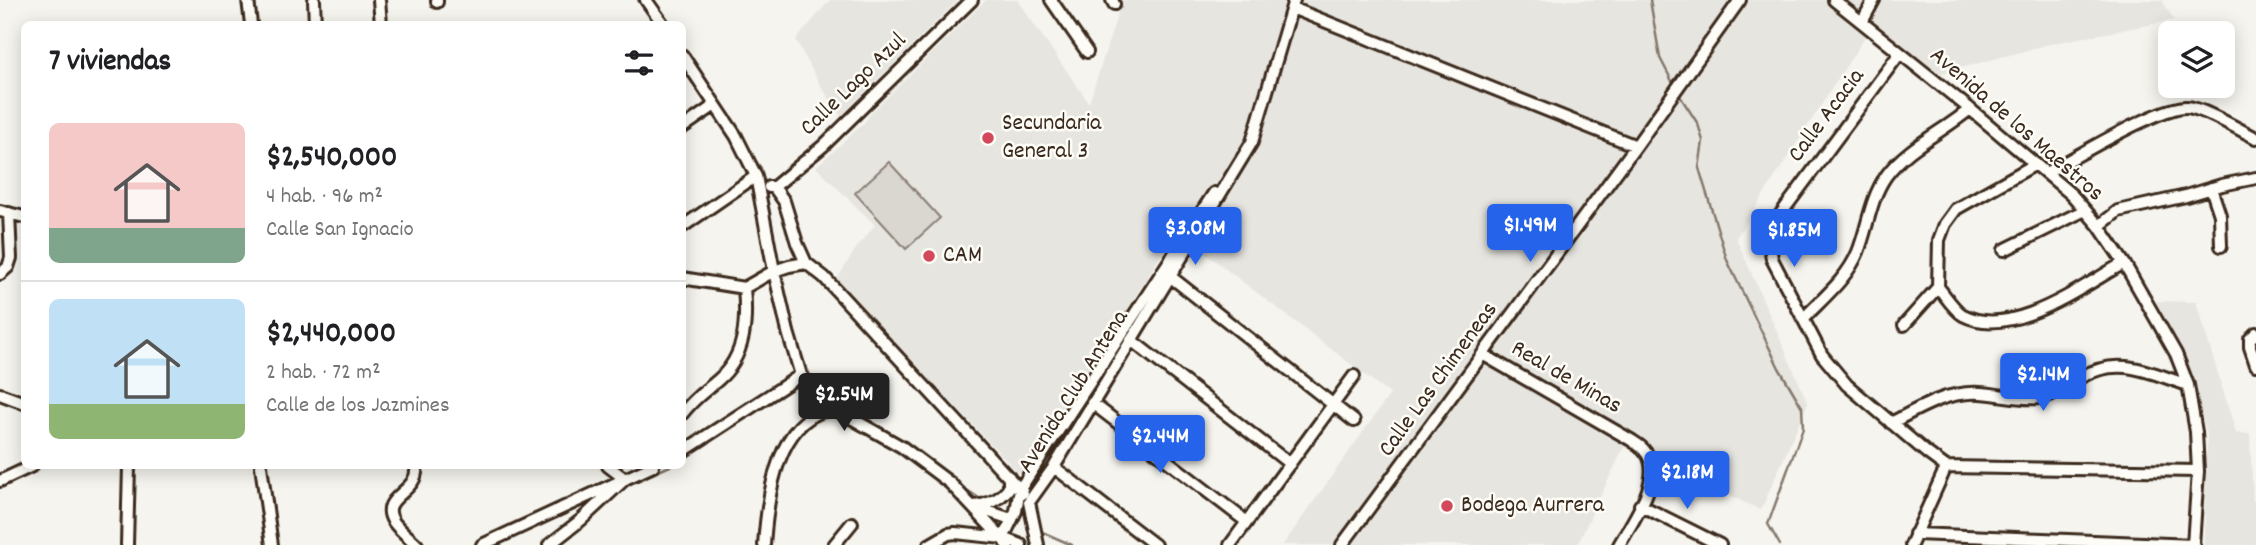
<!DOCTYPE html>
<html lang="es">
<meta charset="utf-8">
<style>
body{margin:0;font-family:Dekko,sans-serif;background:#f6f6f6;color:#202124;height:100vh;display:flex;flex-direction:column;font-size:26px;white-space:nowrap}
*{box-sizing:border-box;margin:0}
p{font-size:23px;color:#757577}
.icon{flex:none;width:38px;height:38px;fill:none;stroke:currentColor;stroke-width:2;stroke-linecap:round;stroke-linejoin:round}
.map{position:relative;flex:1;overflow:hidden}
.details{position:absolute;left:21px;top:21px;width:665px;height:448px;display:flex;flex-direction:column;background:#fff;border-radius:10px;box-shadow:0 4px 18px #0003}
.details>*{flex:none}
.buttons{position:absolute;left:2158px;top:21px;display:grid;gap:14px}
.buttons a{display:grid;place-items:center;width:77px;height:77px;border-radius:10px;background:#fff;box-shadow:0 4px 18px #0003;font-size:35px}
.price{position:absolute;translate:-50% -60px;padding:0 16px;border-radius:7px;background:#2563eb;color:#fff;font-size:23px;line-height:46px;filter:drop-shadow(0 2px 4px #0008)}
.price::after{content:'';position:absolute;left:50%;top:42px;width:21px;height:16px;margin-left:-10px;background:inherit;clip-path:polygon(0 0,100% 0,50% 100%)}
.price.active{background:#222;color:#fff}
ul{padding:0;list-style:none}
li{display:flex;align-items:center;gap:21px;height:175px;padding:0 28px}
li+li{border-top:2px solid #e0e0e0}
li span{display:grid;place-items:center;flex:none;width:196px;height:140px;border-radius:10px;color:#555}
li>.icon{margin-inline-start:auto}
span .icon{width:84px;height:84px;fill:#fffc;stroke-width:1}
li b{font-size:30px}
h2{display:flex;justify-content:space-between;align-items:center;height:84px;padding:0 28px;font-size:30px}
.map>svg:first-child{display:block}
</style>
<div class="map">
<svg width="2256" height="545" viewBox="0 0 2256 545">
<rect width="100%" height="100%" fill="#f5f4ee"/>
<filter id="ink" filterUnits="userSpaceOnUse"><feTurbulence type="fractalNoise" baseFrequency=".0143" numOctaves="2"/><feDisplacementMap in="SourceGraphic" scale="14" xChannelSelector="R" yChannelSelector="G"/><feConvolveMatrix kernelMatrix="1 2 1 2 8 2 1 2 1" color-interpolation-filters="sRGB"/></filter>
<g filter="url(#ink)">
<!-- built -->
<path fill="#e7e5df" d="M830 0H958L841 116 819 83 796 40Z
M986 0H1017L1089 103 1122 0H2162L2174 20 2054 43 1920 79 1866 35 1736 238 1808 403 1761 510 1624 447 1577 545H1283L1390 394 1176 231 1023 478 836 281 855 250 875 225 816 167 864 123 871 113Z
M2156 301 2196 302 2236 433 2250 434 2253 501H2256V545H2204L2207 435 2188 364Z"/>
<!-- green -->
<path fill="#dad6d0" stroke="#8a8077" stroke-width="2" d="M889 162 940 218 906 249 855 193Z"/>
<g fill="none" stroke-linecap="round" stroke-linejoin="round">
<!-- stream -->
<path stroke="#84786e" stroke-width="2.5" d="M638 0 656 24
M1650 0 1660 58 1675 87
M1678 93 1698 124 1703 141 1699 168 1727 260 1779 368 1802 407 1803 428 1768 524 1780 545
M750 154 761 168 778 265
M780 271 800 353 814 384 894 436
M779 383 791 374 797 372
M955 482 982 500
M621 488 670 466
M1040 531 1072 545
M512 537 596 500"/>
<defs>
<path id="minor" d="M248 0 251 24
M314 0 315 24
M379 0 381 24
M437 0V2
M646 0 663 24
M1051 0 1087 52
M1112 0 1114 4
M1834 0 1970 109 2072 195 2099 226 2124 263 2176 354 2188 385 2196 432 2198 471 2193 545
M1292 8 1636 146
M1862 22 1874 0
M1900 53 1777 219 1769 237 1772 259 1822 355 1847 385 1927 453 1946 467
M682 55 736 136 756 176 774 271 788 332 801 375 813 391 828 405 902 447 950 483 1008 545
M682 128 715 105
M2046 173C2073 159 2161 105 2187 107 2203 108 2240 130 2256 138
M769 187H774L823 146 972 0
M774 187 784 201 797 243 806 263 824 277 1023 493
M2211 188 2220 215 2221 246
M0 211 24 217
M2099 226 2118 211 2186 196 2222 185 2256 178
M682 227 756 176
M2004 250 2085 210
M0 274 8 267 11 258 9 213
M1171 277 1354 421
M682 278 744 288 774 271 789 266 806 263
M1938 287C1945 295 1954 310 1963 315 2012 340 2082 286 2124 263
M1938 287 1939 240 1945 224 1956 209 2034 165
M1803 319C1823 298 1847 279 1858 252 1868 227 1870 199 1886 176 1907 147 1943 132 1970 109
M1904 325 1938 287
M2256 333 2250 339V347L2256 365
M1131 340 1290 464
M1484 355 1631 440C1635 443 1641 446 1644 450 1667 474 1632 522 1619 545
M0 394 24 403
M1092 403 1247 522
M682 414C695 397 703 393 718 380 746 356 747 321 744 288
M1891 423C1920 408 1946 391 1980 393 1999 394 2020 400 2039 398 2054 396 2068 384 2081 377 2120 355 2150 373 2188 385
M682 452 801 375
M261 466 272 545
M416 466C420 493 378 496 393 521 399 530 409 537 417 545
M1054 467 1155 545
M1946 467 2198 471
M0 481 32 466
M983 505 990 512 1011 519
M1640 505 1720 545
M973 506C988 505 1000 500 1009 488V477
M1915 534 2194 545
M1003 538 1016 511 1020 489 1214 193
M127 545 129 466
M482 545 653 466
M549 545 581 520 625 479 608 466
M764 545C767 504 774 433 818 413 822 411 829 410 834 409
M834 545 852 523
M929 545 948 534 955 533 1003 538 1021 545
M1038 545 1029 502 1054 467 1252 142 1294 0
M1230 545 1354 376
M1342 545 1636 146 1740 0
M1911 545 1946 467"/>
</defs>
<!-- minor casing -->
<use href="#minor" stroke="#3b2a1e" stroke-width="16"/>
<!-- minor -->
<use href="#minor" stroke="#fdfcf7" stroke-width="10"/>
</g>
</g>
<!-- markers -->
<g fill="#d1495b" stroke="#fdfcf7" stroke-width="2.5">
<circle cx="988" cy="138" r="7"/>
<circle cx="929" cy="256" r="7"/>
<circle cx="1447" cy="506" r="7"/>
</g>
<g text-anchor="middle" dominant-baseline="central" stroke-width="5" stroke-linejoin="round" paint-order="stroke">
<!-- street labels -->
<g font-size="24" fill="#3b2a1e" stroke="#fdfcf7">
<text transform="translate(854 85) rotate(-44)">Calle Lago Azul</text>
<text transform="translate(1827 116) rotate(-53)">Calle Acacia</text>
<text transform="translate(2016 125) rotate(41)">Avenida de los Maestros</text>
<text transform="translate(1566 378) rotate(30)">Real de Minas</text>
<text transform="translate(1439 380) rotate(-54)">Calle Las Chimeneas</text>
<text transform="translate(1074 392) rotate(-58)">Avenida Club Antena</text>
</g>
<!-- poi labels -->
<g font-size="24" fill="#3b2a1e" stroke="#fdfcf7" text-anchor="start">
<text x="1002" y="124">Secundaria<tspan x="1002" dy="28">General 3</tspan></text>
<text x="943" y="256">CAM</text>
<text x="1461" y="506">Bodega Aurrera</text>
</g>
</g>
</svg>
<div class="buttons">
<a><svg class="icon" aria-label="layers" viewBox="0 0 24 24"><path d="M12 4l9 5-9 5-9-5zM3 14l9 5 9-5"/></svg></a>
</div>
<b class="price" style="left:1530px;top:264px">$1.49M</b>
<b class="price" style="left:1195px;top:267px">$3.08M</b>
<b class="price" style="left:1794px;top:269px">$1.85M</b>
<b class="price" style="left:2043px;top:413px">$2.14M</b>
<b class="price active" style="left:844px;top:433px">$2.54M</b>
<b class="price" style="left:1160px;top:475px">$2.44M</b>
<b class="price" style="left:1687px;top:511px">$2.18M</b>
<section class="details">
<h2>7 viviendas<svg class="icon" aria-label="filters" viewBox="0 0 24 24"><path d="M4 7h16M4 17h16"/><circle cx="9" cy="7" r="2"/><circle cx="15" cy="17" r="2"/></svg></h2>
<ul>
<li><span style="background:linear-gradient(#f6c9c9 75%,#7fa58c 0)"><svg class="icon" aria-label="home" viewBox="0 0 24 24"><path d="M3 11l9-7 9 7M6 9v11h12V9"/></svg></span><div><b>$2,540,000</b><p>4 hab. · 96 m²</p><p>Calle San Ignacio</p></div></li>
<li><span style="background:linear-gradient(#bfe0f5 75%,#8fb573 0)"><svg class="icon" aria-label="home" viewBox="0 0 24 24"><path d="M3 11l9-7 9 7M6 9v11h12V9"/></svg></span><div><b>$2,440,000</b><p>2 hab. · 72 m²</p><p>Calle de los Jazmines</p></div></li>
</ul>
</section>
</div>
